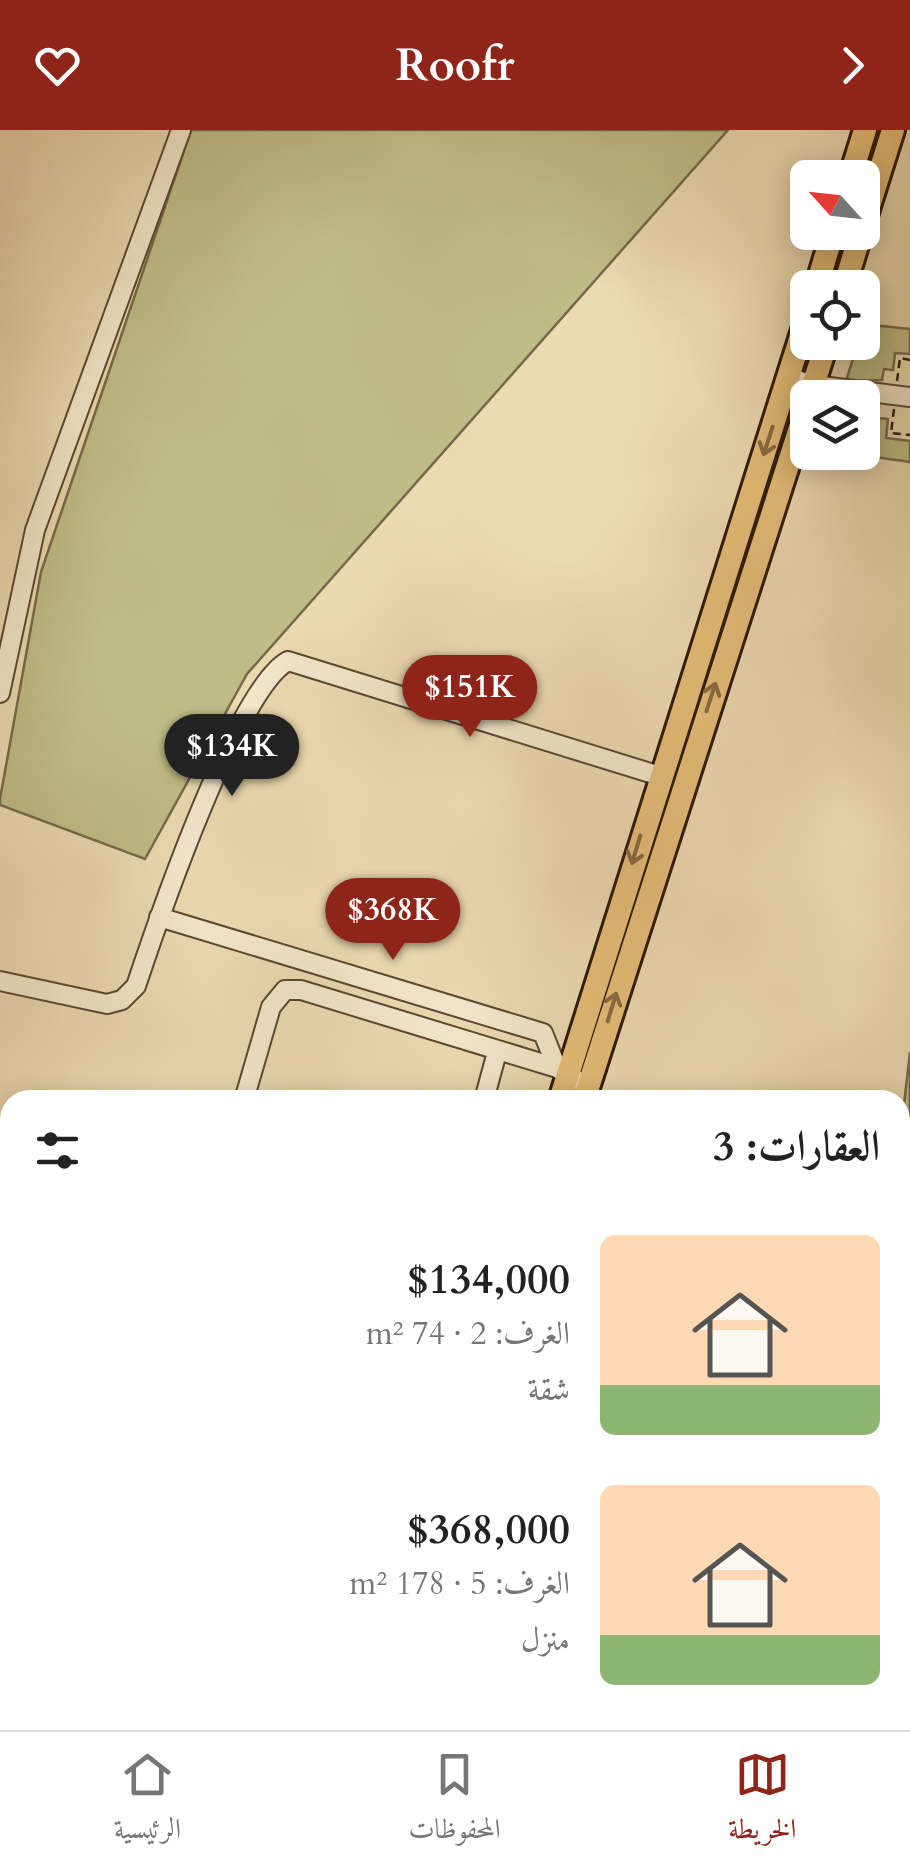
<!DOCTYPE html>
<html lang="ar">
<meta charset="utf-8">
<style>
body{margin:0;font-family:Cardo,Amiri,serif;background:#f2f2f2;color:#222;direction:rtl;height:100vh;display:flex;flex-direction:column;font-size:38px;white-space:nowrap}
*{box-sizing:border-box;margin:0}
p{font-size:32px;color:#767676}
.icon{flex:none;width:55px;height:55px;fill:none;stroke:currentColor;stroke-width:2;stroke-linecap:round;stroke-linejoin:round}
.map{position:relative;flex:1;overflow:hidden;direction:ltr}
.details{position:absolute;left:0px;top:960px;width:910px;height:640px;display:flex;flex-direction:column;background:#fff;border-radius:30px 30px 0 0;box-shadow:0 5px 25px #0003;direction:rtl}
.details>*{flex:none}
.needle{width:65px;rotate:297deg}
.tools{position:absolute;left:790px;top:30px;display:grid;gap:20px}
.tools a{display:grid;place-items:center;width:90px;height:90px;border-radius:15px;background:#fff;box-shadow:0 5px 25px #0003;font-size:50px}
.price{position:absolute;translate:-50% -85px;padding:0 22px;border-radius:35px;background:#8f2418;color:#fff;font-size:32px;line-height:65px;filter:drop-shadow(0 2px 5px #0008)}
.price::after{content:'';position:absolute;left:50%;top:60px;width:30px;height:22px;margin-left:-15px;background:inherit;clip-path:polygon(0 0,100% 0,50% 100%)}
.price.selected{background:#222;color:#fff}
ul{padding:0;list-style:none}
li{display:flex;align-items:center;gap:30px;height:250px;padding:0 30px}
li span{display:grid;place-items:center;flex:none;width:280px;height:200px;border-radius:15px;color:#555}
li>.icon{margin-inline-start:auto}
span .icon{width:120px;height:120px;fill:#fffc;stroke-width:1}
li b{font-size:42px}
h2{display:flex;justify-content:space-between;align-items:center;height:120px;padding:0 30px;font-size:42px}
header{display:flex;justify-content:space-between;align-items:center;height:130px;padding:0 30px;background:#8f2418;color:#fff;font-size:45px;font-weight:600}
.dock{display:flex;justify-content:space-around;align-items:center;height:140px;border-top:2px solid #e0e0e0;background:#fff;font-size:28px;color:#767676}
.dock a{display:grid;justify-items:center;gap:5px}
.dock .selected{color:#8f2418}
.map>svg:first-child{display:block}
</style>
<header><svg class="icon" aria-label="forward" viewBox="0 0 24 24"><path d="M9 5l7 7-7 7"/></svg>Roofr<svg class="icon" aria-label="heart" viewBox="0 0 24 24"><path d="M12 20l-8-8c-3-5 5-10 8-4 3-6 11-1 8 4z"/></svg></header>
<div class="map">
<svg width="910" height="1600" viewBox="0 0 910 1600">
<rect width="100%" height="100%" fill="#ecdab1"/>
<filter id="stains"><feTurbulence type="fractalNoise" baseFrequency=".002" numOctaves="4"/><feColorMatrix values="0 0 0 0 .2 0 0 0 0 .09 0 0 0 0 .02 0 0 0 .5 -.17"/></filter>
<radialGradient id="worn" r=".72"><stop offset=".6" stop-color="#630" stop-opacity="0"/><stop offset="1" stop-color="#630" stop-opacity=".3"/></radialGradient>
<!-- green -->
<path fill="#bfbd87" stroke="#756a49" stroke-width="2.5" d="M191 0H728L247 544 145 729 0 675V669L41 442Z
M863 194 910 199V224L895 223 893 240 884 239 882 250 846 251 858 213 862 212Z
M863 275 879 277 878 288 888 289 886 308 910 311V332L847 323 862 322Z
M910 922V1296L900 1294V1010Z
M900 1382 910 1384V1600H495L456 1592 900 1590Z"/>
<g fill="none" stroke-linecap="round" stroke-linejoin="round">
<defs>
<path id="minor" d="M788 247 814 255 910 267
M0 563 35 400 181 0
M159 787 543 903 557 938 578 951
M0 851 107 874 122 870 136 856C157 793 237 558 288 531L660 646
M244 970 271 877 285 860H301L557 938
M484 970 497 922
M0 1077 10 1082
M0 1131 10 1134
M0 1391 10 1393
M0 1459 10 1461"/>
<path id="major" d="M850 48 865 0
M862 98 893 0
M816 158 833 102
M844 158 861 102
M809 268 827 212
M560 970 808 184
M584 970 808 273
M900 1320 910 1322
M900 1359 910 1361
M415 1600 417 1590
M436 1600 439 1590"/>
</defs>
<!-- minor casing -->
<use href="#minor" stroke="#5b4834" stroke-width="22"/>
<!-- major casing -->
<use href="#major" stroke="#2b180b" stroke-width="28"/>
<!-- path -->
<path stroke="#2b180b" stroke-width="2.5" stroke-dasharray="8 5" stroke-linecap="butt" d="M897 251 900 228 910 230
M894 279 891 303 910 305
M900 1420 910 1423
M900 1503 910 1506
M570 1590 613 1600
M697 1590 738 1600
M898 1590 910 1593
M521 1600 524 1590
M743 1600 745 1590"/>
<!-- minor -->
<use href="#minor" stroke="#f3e7cc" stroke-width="18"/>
<!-- major -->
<use href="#major" stroke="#e6bd78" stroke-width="22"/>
</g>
<!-- one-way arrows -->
<defs><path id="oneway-shaft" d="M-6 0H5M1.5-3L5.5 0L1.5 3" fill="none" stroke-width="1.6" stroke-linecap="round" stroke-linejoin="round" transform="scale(2.5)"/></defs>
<g stroke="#886a42">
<use href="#oneway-shaft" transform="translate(768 311) rotate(108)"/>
<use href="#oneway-shaft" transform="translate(711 567) rotate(-72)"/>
<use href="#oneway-shaft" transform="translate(636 720) rotate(107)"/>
<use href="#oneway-shaft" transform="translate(612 877) rotate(-73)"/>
</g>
<rect width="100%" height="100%" filter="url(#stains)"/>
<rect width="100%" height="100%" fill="url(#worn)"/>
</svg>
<div class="tools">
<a><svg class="needle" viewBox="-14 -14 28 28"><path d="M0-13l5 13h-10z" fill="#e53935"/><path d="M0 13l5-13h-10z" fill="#767676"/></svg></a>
<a><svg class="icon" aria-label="locate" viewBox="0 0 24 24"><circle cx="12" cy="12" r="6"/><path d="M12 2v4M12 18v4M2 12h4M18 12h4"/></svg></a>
<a><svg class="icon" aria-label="layers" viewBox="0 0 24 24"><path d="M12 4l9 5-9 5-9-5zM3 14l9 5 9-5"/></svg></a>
</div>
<b class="price" style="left:470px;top:610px">$151K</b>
<b class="price selected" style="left:232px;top:669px">$134K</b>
<b class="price" style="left:393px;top:833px">$368K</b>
<section class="details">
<h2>العقارات: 3<svg class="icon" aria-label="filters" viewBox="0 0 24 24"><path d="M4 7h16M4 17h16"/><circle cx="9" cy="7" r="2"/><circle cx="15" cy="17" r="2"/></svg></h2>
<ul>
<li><span style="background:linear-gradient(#ffd9b3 75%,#8fb573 0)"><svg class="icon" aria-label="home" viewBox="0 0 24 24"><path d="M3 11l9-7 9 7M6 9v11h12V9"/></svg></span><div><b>$134,000</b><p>الغرف: 2 · 74 m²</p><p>شقة</p></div></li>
<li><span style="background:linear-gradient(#ffd9b3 75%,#8fb573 0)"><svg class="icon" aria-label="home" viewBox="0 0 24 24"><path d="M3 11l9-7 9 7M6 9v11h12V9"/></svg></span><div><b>$368,000</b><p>الغرف: 5 · 178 m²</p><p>منزل</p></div></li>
</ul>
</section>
</div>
<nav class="dock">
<a class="selected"><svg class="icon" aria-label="map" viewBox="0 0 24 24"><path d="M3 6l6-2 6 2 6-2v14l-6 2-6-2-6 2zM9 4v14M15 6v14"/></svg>الخريطة</a>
<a><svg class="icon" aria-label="saved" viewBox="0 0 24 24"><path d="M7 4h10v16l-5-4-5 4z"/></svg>المحفوظات</a>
<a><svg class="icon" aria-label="home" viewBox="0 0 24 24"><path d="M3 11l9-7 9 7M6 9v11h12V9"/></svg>الرئيسية</a>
</nav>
